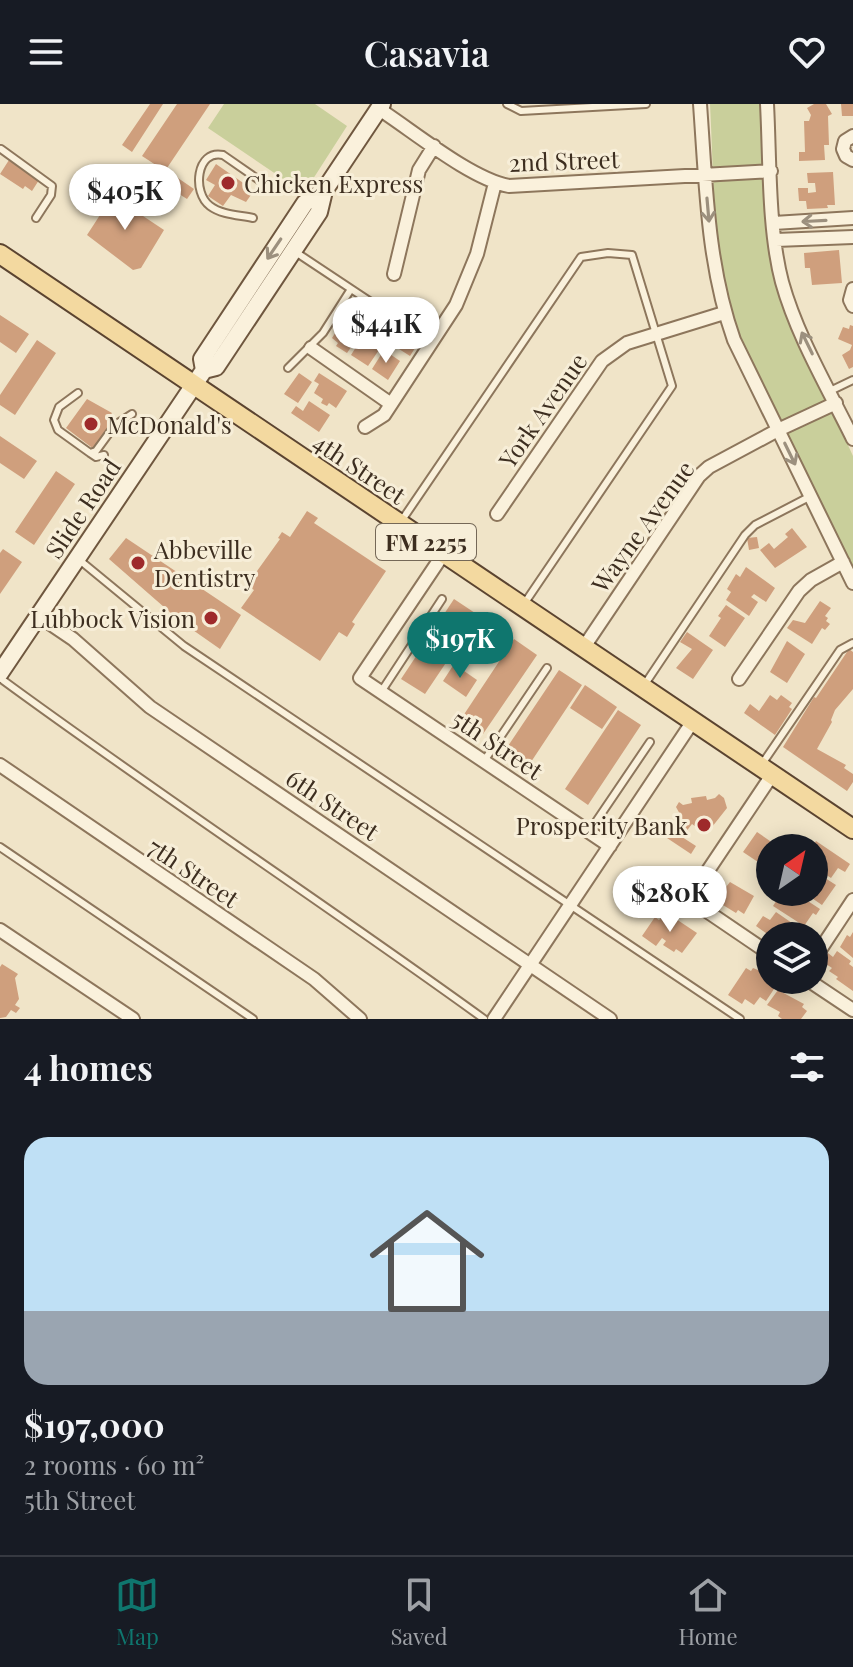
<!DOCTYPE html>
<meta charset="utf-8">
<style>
body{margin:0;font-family:"Playfair Display",serif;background:#20242c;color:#f1f3f6;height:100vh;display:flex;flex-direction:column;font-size:30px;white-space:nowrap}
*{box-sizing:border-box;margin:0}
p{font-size:26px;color:#9ea1a6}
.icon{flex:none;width:44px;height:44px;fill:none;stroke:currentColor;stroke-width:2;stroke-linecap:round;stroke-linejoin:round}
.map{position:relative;height:915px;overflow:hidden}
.panel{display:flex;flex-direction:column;background:#171b24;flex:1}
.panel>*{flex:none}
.needle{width:52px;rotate:34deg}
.tools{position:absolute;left:756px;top:730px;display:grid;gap:16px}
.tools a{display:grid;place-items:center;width:72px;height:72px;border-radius:50%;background:#171b24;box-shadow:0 4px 20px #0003;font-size:40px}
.price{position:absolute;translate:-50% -68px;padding:0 18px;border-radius:28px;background:#fff;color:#222;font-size:26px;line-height:52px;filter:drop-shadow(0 2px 4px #0008)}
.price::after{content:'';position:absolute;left:50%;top:48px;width:24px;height:18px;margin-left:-12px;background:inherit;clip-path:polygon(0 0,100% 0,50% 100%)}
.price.selected{background:#0f766e;color:#fff}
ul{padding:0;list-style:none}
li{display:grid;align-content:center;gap:16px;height:424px;padding:0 24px}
li span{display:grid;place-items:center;height:248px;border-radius:24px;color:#555}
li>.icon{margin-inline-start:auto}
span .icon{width:144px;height:144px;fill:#fffc;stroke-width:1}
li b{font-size:34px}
h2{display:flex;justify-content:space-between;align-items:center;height:96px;padding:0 24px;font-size:34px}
header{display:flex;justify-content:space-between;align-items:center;height:104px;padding:0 24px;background:#171b24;font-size:36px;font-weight:600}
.dock{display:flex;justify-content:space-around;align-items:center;height:112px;border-top:2px solid #363941;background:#171b24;font-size:22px;color:#9ea1a6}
.dock a{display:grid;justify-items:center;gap:4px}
.dock .selected{color:#0f766e}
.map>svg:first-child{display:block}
</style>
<header><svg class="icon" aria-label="menu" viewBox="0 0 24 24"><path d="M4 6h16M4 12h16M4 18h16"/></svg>Casavia<svg class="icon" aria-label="heart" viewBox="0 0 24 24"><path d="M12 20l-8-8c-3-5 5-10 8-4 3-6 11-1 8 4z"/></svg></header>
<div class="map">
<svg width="853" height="915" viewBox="0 0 853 915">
<rect width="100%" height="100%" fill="#f0e4c8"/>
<!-- green -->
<path fill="#c9cf9b" d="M224 0H315L347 22 304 89 208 24Z
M710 0H761L770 152 780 194 853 352V468L736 223C712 151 714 74 710 0Z"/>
<!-- building -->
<path fill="#cf9f7d" d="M150 0H163L132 48 122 41Z
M177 0H210L165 67 142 52Z
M814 0H826L832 10 828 12 829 41H824L825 56 799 57V48H805L804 17H809L811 11 807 4Z
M841 0H853V12H842Z
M9 56 39 76 32 87 25 82 23 85 0 70Z
M216 60 249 83 248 85 253 88 246 98 231 91 223 102 208 92 215 81 206 76Z
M833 68 835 101H827L828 104 807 105 806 97H799L798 84H808V89L816 88 815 79H808L807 69Z
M175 72 194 85 187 95 168 83Z
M121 86 130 93 125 100 164 126 141 164 133 166 87 131 113 91 116 93Z
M839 146 842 179 812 181 810 164H805L804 149Z
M364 206 374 213 367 223 357 217Z
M0 211 29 230 16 249 0 238Z
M343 217 361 229 347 249 336 242 338 239 332 234Z
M386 220 395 226 388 238 378 232Z
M850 221 853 222V263L849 265 842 251 850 246 852 241 838 235 843 223 849 225Z
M363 232 381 243 368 262 351 251Z
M407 234 417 241 410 252 399 245Z
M37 236 56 249 15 311 0 301V291Z
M384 246 400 257 388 276 372 265Z
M299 269 312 278 298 299 284 290Z
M319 269 347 287 336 304 329 299 327 302 321 299 323 295 314 289 319 280 314 277Z
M87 295 112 309 110 312 116 315 95 346 66 324Z
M309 297 330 311 319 328 291 309 296 302 303 307Z
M0 332 37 357 24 375 0 359Z
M56 367 75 380 34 441 15 428Z
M307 407 318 414 314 419 386 467 352 518 355 520 347 533 339 528 320 557 241 504 254 486 247 481 280 435 278 434 282 428 290 433Z
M792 424 807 443 775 464 760 446 769 439 774 445 788 433 785 430Z
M757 433 759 444 749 446 747 434Z
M126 434 241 511 220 545 180 517 109 455Z
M3 445 22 458 0 490V449Z
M746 463 775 484 766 498 754 490 751 493 758 498 749 512 726 496 731 488 727 485 736 470 740 473Z
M454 495 478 511 425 590 401 575Z
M820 497 831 504 825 512 828 514 826 517 830 520 825 526 822 524 812 540 787 524 793 516 805 519Z
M726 501 745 514 725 543 709 532 721 514 718 512Z
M481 511 513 532 497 555 465 534Z
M687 528 713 546 693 575 676 564 692 545 680 538Z
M514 535 537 551 483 630 461 615Z
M787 537 805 550 787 579 770 568Z
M849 545 853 548V585L835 606 831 616 832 618 817 645 846 661 844 664 853 670V678L847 687 783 643 814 593 816 594Z
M454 560 477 576 466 593 443 577Z
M559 566 582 581 529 661 506 645Z
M585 581 617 603 602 625 570 604Z
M770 591 777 596 781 591 792 599 789 603 792 605 775 631 744 609 750 600 759 607Z
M618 606 641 621 588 701 565 685Z
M719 690 724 694 727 704 712 723 699 725 692 720 682 733 696 742 691 750 655 726 660 719 672 726 681 712 676 703 679 698 683 701 692 699 691 694 706 692 707 696 715 694Z
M757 728 780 744H770V766L743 748Z
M816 737 850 760 845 768 838 764 831 774 814 763 815 750 814 744H811Z
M814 767 836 781 822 801 803 788H814Z
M730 778 754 792 744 810 738 806 736 809 718 798 722 791 717 787 721 780 726 783Z
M789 788H794L820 805 816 811 813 809 804 822 773 802 780 791 785 794Z
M776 808 805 828 802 832H770L756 822 763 812 770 816Z
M670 811 697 829 682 849 676 845 674 848 663 841 666 837 662 834 656 842 642 832 655 813 659 816 663 812 668 815Z
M853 828V854L840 843 847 831 850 833Z
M837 847 851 857 849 860 853 863V887L836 875 838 873 829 867 832 864 823 858 828 849 833 853Z
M2 860 18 870 15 874 19 895 15 901 20 904 16 909 11 906 6 913 0 914V863Z
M746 864 751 867 753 864 758 866 776 882 766 897 760 893 754 901 745 895 742 900 728 891Z
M778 886 804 900 802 903 807 907 801 915H782L778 912 780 908 767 901Z"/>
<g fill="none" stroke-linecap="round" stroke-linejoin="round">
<defs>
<path id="service" d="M507 0 521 7 646 0
M1 45 52 82 51 91 36 114
M253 114C239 111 222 111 210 102 192 89 196 45 223 51L272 85
M294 147 431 238
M288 264 323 229 351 185
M830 287 853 276
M78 289 59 303 54 316 58 326 90 349 96 347 115 321 132 310
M90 349 96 353 104 351
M400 419 581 153 608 149 632 151 672 282 524 500
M77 454 184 542 740 915
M0 574C159 691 324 799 484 915
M645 580 745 431 755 421 811 392
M381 588 442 495
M484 657 547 564
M762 660 840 546 853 539
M589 728 650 638
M0 743 253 915"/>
<path id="minor" d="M700 0C706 80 707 160 734 236L853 479
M767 0C770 55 768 125 782 178 797 232 828 284 853 335
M379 5C413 27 471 75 509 82L771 67
M853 32 845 37 843 45 846 52 853 56
M774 119 853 114
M776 136 853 133
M394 170 419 66 434 42
M853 185 850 196 853 202
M311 244 391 300
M365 323 384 311 456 201 477 150 495 79
M497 410 602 257 627 239 724 209
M444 449 360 574 610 742
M39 512 73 535 150 603 610 915
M584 543 699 372 709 363 778 326 836 299
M739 575 799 487 811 476 843 458
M0 661 314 875 360 915
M0 826 133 915
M770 850 689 795 772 671
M814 855 853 796
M808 876 853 906
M494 915 693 617"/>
<path id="secondary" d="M204 266 202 255 305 99 324 87
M0 569 204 266 216 263 319 108 324 87 382 0"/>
<path id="primary" d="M0 150 853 725"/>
</defs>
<!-- service casing -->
<use href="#service" stroke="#8d765c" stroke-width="10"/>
<!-- minor casing -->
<use href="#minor" stroke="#8d765c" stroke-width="16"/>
<!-- secondary casing -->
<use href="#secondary" stroke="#6f573f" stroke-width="20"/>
<!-- primary casing -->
<use href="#primary" stroke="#5b4430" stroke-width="22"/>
<!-- service -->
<use href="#service" stroke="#faf1dc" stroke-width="6"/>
<!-- minor -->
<use href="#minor" stroke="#faf1dc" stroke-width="12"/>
<!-- secondary -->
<use href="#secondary" stroke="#faf1dc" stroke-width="16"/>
<!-- primary -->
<use href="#primary" stroke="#f3d9a0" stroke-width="18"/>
</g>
<!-- one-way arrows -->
<defs><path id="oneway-shaft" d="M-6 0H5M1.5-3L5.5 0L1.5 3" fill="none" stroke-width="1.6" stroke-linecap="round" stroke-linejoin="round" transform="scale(2)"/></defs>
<g stroke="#9c907e">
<use href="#oneway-shaft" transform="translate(708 106) rotate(85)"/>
<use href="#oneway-shaft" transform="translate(814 117) rotate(177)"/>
<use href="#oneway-shaft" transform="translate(274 145) rotate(124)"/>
<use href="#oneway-shaft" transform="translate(807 239) rotate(-116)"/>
<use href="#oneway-shaft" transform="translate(790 350) rotate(64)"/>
</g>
<!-- markers -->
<g fill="#9e2a2b" stroke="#f7eed8" stroke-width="3">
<circle cx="228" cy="79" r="8"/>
<circle cx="91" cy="320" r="8"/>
<circle cx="138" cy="459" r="8"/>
<circle cx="211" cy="514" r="8"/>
<circle cx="704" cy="721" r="8"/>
</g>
<g text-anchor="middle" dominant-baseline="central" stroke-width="6" stroke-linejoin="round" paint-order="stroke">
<!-- shield labels -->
<rect fill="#f7eed8" stroke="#756857" stroke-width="2" x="376" y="420" width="100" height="36" rx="6"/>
<g font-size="22" font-weight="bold" fill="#3d2e20">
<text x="426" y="438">FM 2255</text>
</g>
<!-- street labels -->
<g font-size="24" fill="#3d2e20" stroke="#f7eed8">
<text transform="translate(564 56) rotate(-2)">2nd Street</text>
<text transform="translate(542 306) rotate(-55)">York Avenue</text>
<text transform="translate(360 364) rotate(34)">4th Street</text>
<text transform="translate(82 404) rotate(-56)">Slide Road</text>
<text transform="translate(642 422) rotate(-54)">Wayne Avenue</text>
<text transform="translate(498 640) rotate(34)">5th Street</text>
<text transform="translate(333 700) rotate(34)">6th Street</text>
<text transform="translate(194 768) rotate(34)">7th Street</text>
</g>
<!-- poi labels -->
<g font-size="24" fill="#3d2e20" stroke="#f7eed8" text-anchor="start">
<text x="244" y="79">Chicken Express</text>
<text x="107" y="320">McDonald's</text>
<text x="154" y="445">Abbeville<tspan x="154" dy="28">Dentistry</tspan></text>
<text x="195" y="514" text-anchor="end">Lubbock Vision</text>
<text x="688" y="721" text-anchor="end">Prosperity Bank</text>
</g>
</g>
</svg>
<div class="tools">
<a><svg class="needle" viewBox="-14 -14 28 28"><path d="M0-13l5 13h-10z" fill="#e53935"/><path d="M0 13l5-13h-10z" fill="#9ea1a6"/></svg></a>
<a><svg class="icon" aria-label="layers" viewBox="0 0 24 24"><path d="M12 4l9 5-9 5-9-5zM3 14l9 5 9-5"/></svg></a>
</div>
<b class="price" style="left:125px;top:128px">$405K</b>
<b class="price" style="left:386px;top:261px">$441K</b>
<b class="price selected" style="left:460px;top:576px">$197K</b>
<b class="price" style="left:670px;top:830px">$280K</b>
</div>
<section class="panel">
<h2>4 homes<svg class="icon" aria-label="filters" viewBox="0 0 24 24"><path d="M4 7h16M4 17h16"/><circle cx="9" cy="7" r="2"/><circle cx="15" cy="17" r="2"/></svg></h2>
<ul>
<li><span style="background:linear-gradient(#bfe0f5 70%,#9aa5b1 0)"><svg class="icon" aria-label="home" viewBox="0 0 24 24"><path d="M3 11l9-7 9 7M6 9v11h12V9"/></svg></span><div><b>$197,000</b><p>2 rooms · 60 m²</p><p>5th Street</p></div></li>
</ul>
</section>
<nav class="dock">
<a class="selected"><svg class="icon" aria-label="map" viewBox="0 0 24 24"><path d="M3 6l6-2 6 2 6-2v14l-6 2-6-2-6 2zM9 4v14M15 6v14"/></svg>Map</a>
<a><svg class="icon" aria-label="saved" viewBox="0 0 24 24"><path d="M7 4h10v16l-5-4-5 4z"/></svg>Saved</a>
<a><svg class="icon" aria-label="home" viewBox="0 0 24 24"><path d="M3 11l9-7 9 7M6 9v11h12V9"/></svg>Home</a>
</nav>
